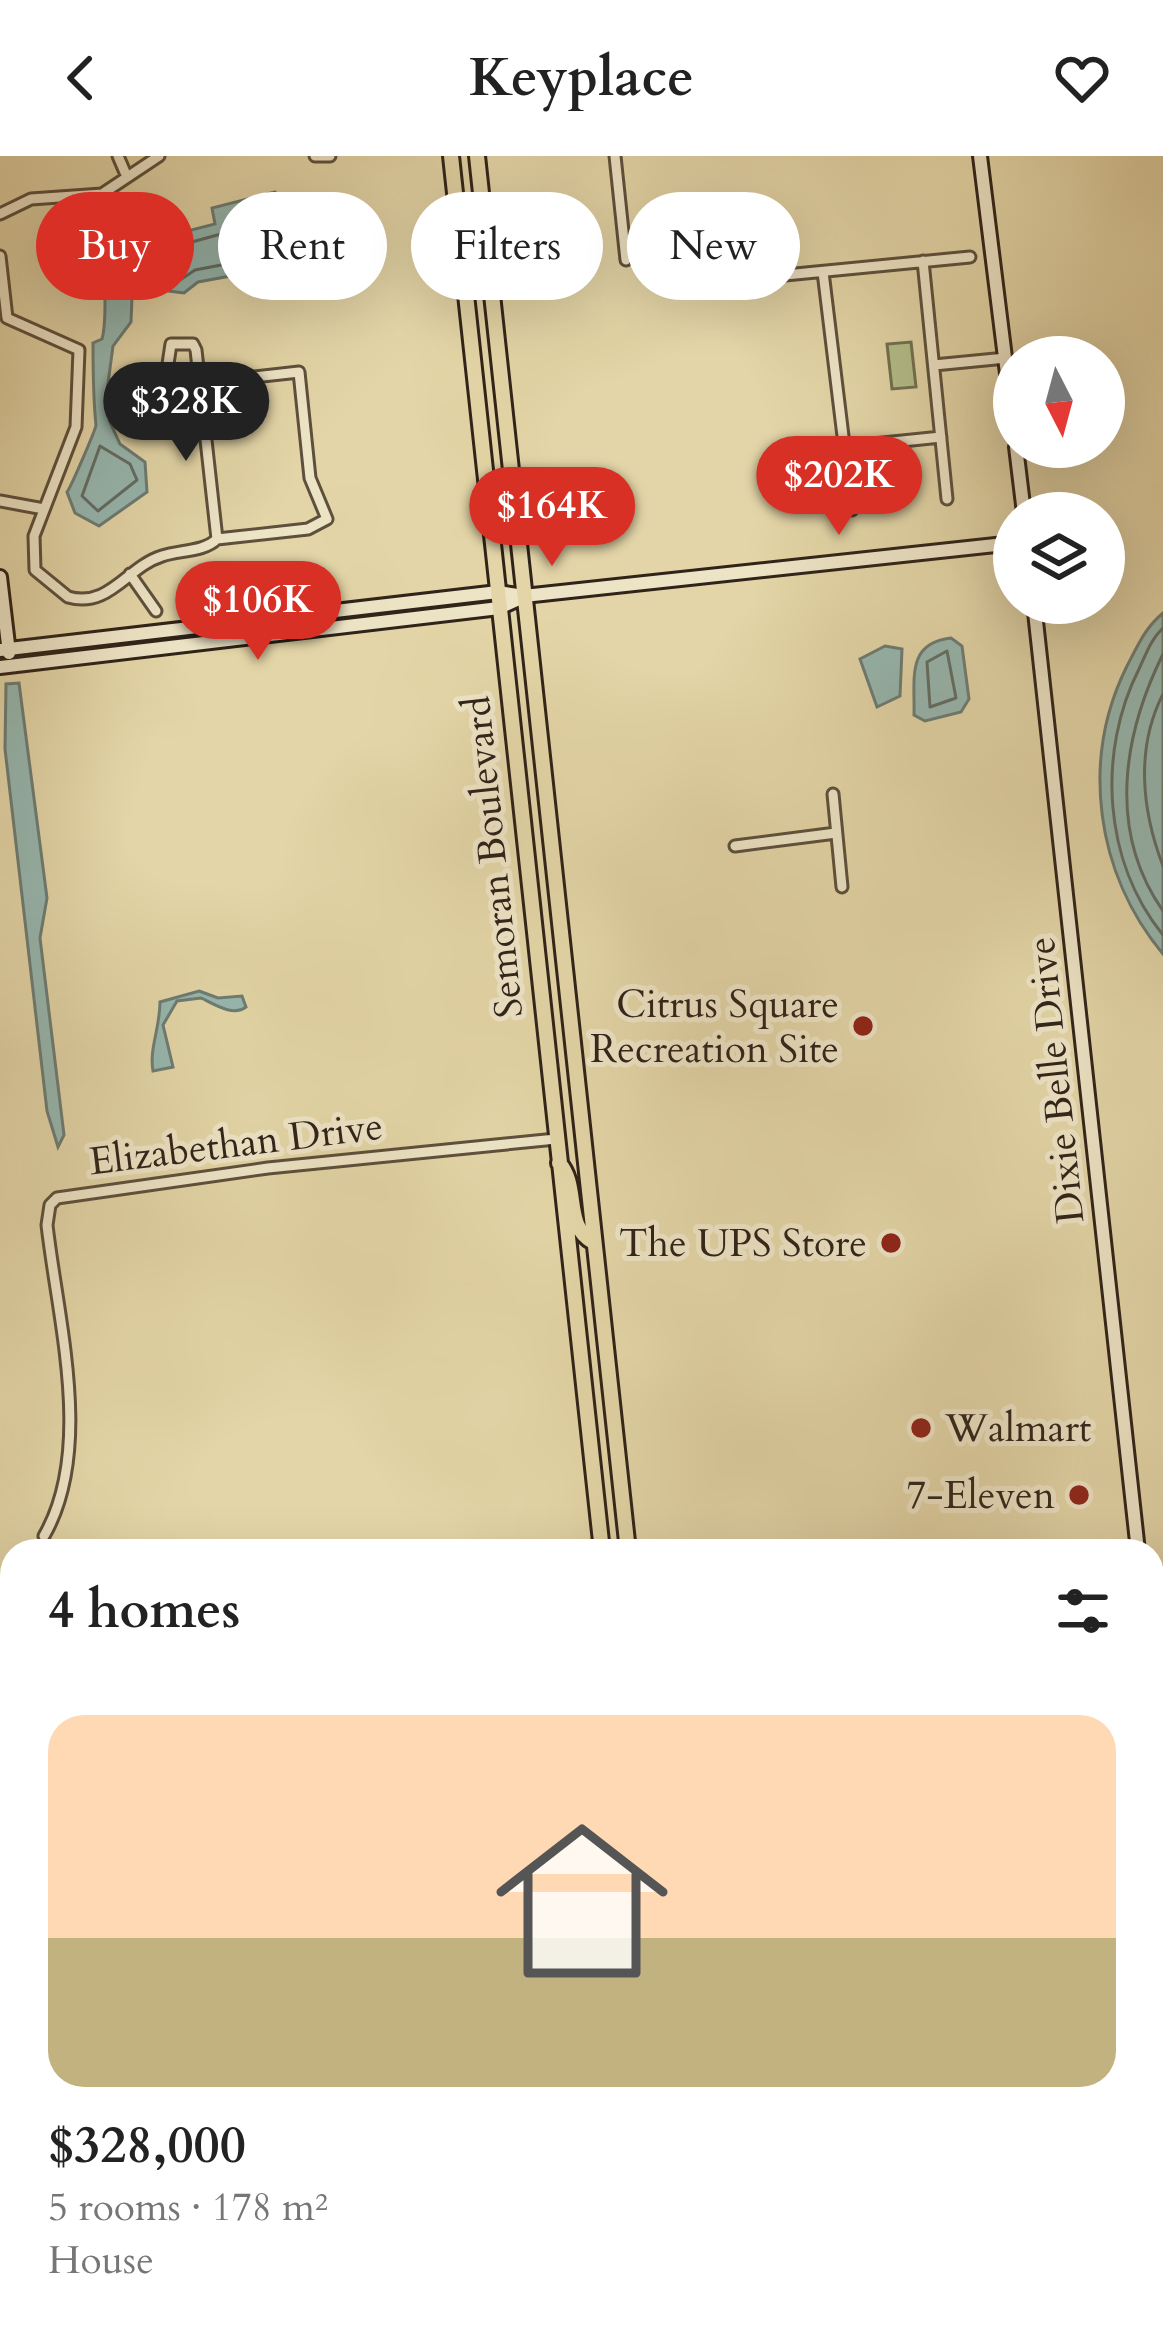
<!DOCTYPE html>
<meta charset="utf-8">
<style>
body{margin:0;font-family:Cardo,serif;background:#f2f2f2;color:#222;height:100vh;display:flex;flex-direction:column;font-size:45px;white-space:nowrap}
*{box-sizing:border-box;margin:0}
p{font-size:39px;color:#767676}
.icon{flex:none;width:66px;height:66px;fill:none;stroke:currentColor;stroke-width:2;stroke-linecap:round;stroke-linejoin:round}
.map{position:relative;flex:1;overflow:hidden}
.details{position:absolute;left:0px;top:1383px;width:1164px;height:807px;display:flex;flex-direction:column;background:#fff;border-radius:36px 36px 0 0;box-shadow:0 12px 48px #0002}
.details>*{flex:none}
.hud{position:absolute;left:36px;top:36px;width:1092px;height:108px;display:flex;gap:24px}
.needle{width:78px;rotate:174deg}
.fabs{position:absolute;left:993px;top:180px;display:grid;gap:24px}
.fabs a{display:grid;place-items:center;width:132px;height:132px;border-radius:50%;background:#fff;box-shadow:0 12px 48px #0002;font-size:60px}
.price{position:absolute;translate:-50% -102px;padding:0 27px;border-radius:42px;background:#d93025;color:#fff;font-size:39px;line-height:78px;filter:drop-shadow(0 3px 6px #0008)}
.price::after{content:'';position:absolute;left:50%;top:72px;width:36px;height:27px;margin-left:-18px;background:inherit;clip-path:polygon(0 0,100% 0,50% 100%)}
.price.active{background:#222;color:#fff}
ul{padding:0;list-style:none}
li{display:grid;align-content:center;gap:24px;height:636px;padding:0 48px}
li+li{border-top:3px solid #e0e0e0}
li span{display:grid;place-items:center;height:372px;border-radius:36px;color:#555}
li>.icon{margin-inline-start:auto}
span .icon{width:216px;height:216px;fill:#fffc;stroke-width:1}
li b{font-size:51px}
h2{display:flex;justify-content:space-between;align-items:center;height:144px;padding:0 48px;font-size:51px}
.tag{padding:0 42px;border-radius:54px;background:#fff;box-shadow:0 12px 48px #0002;font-size:42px;line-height:108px}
.tag.active{background:#d93025;color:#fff}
header{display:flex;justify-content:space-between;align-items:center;height:156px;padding:0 48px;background:#fff;font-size:54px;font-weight:800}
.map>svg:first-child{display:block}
</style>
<header><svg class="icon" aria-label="back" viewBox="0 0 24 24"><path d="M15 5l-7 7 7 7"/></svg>Keyplace<svg class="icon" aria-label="heart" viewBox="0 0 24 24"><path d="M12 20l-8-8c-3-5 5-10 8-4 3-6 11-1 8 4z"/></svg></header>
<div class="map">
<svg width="1163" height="2189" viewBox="0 0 1163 2189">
<rect width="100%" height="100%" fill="#e3d5a7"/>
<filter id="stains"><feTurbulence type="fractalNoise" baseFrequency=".00167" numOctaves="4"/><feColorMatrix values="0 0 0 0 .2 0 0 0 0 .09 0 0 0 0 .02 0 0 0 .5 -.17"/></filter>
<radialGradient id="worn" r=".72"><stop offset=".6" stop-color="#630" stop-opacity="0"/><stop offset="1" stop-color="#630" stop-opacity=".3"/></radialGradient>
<!-- green -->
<path fill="#b2be89" stroke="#717051" stroke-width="3" d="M911 186 916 231 892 233 887 188Z
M12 1448V1546L0 1563V1458Z"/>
<!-- water -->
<path fill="#96b7af" stroke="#6d7c73" stroke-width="3" d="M275 36 297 57 241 118 198 126 184 137 144 132 132 141 131 166 113 190 106 242 113 253 109 264 120 288 145 306 147 336 99 370 75 357 67 336C70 333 96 273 96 269 93 241 93 215 93 187L102 183C107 165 105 109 101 89L113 83 130 93 160 95 168 80 215 68 212 52Z
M1163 457V798C1096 718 1080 604 1127 510 1138 489 1145 472 1163 457Z
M951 482 962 490 969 543 961 556 925 565 914 559C915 523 906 487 951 482Z
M885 490 902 493 900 540 877 551 860 503Z
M19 527 47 742 40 782 64 979 58 991 47 955 5 593 6 528Z
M199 835 218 842 242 840 246 851C233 861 214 848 201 842L177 845 163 869 173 911 153 915C149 893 160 872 160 846Z
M12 1546V2122L0 2111V1563Z
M74 2178H397L365 2189H88Z"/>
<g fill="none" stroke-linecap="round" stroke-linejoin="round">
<!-- shore -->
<path stroke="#636d64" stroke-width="3" d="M270 50 277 61 237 106 195 114 180 124 141 121 121 133 113 129 118 103 164 106 181 89 221 78 230 60Z
M100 290 130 308 137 324 98 355 82 340Z
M1163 472C1151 483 1146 498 1139 513 1097 596 1103 705 1163 779
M947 495 956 542 930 551 927 506Z
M1163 498C1123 579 1107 675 1163 755
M1163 538C1135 593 1142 655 1163 710"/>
<defs>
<path id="street" d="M118 0 127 21
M315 0H330
M615 0 626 104
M0 58 31 43 102 38 159 0
M0 100 7 162 79 194 76 271 34 380 35 414 68 441C109 453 127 411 162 400 180 394 204 396 217 383L308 373 327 363 310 322 299 216 200 227
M923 105 947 343
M823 116 852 354
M775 120 970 101
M934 209 1006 202
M204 268 170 252 163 241 171 188H193L196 194 217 383
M844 291 941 281
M0 345 44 353
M130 418 156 455
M833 638 842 731
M735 690 836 677
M44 1380C94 1293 58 1166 47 1069L50 1049 57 1042 268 1012 556 983"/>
<path id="secondary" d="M980 0 1014 274
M1016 291 1024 357
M0 421 9 497
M1034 447 1138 1395
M0 494 498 436 524 440 1014 387
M0 511 499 452 523 441
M1152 1420 1163 1418
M1152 1523 1163 1628"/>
<path id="primary" d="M451 0 602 1395
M477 0 628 1395
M559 1007C580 1030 563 1070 593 1086
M689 2178 690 2189
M715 2178 716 2189"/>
</defs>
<!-- street casing -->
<use href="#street" stroke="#5d503c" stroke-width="15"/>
<!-- secondary casing -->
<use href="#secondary" stroke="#302319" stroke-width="18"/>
<!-- primary casing -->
<use href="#primary" stroke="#302319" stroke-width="20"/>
<!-- street -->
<use href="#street" stroke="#ede4c6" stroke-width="9"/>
<!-- secondary -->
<use href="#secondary" stroke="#ede4c6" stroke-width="12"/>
<!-- primary -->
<use href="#primary" stroke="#e3d5a7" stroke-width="14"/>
</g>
<!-- markers -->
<g fill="#8f2418" stroke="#ede4c6" stroke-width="4.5">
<circle cx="863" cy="870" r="12"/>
<circle cx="891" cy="1087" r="12"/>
<circle cx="921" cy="1272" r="12"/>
<circle cx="1079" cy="1339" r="12"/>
</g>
<g text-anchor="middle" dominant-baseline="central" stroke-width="10" stroke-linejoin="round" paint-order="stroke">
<!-- street labels -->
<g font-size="39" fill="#302319" stroke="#ede4c6">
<text transform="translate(493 701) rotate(-96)">Semoran Boulevard</text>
<text transform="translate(1056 924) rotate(-96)">Dixie Belle Drive</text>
<text transform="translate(236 988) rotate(-7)">Elizabethan Drive</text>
</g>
<!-- poi labels -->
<g font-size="39" fill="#302319" stroke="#ede4c6" text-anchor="end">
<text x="839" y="848">Citrus Square<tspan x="839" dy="45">Recreation Site</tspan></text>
<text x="867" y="1087">The UPS Store</text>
<text x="945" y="1272" text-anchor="start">Walmart</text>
<text x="1055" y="1339">7-Eleven</text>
</g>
</g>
<rect width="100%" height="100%" filter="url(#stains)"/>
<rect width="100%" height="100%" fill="url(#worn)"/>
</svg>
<div class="fabs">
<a><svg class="needle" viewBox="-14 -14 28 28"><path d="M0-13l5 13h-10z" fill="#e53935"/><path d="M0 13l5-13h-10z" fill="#767676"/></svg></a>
<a><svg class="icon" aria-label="layers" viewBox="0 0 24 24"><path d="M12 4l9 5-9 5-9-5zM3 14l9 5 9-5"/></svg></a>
</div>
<b class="price active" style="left:186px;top:308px">$328K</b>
<b class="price" style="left:839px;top:382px">$202K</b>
<b class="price" style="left:552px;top:413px">$164K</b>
<b class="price" style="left:258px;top:507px">$106K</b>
<div class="hud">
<a class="tag active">Buy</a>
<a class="tag">Rent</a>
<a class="tag">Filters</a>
<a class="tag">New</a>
</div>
<section class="details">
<h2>4 homes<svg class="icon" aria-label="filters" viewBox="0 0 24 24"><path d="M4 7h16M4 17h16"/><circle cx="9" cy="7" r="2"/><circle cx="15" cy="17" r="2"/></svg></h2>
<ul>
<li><span style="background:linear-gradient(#ffd9b3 60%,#c2b280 0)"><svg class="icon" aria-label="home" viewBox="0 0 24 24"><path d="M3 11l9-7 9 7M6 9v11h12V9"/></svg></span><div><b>$328,000</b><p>5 rooms · 178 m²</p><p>House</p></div></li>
</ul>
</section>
</div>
